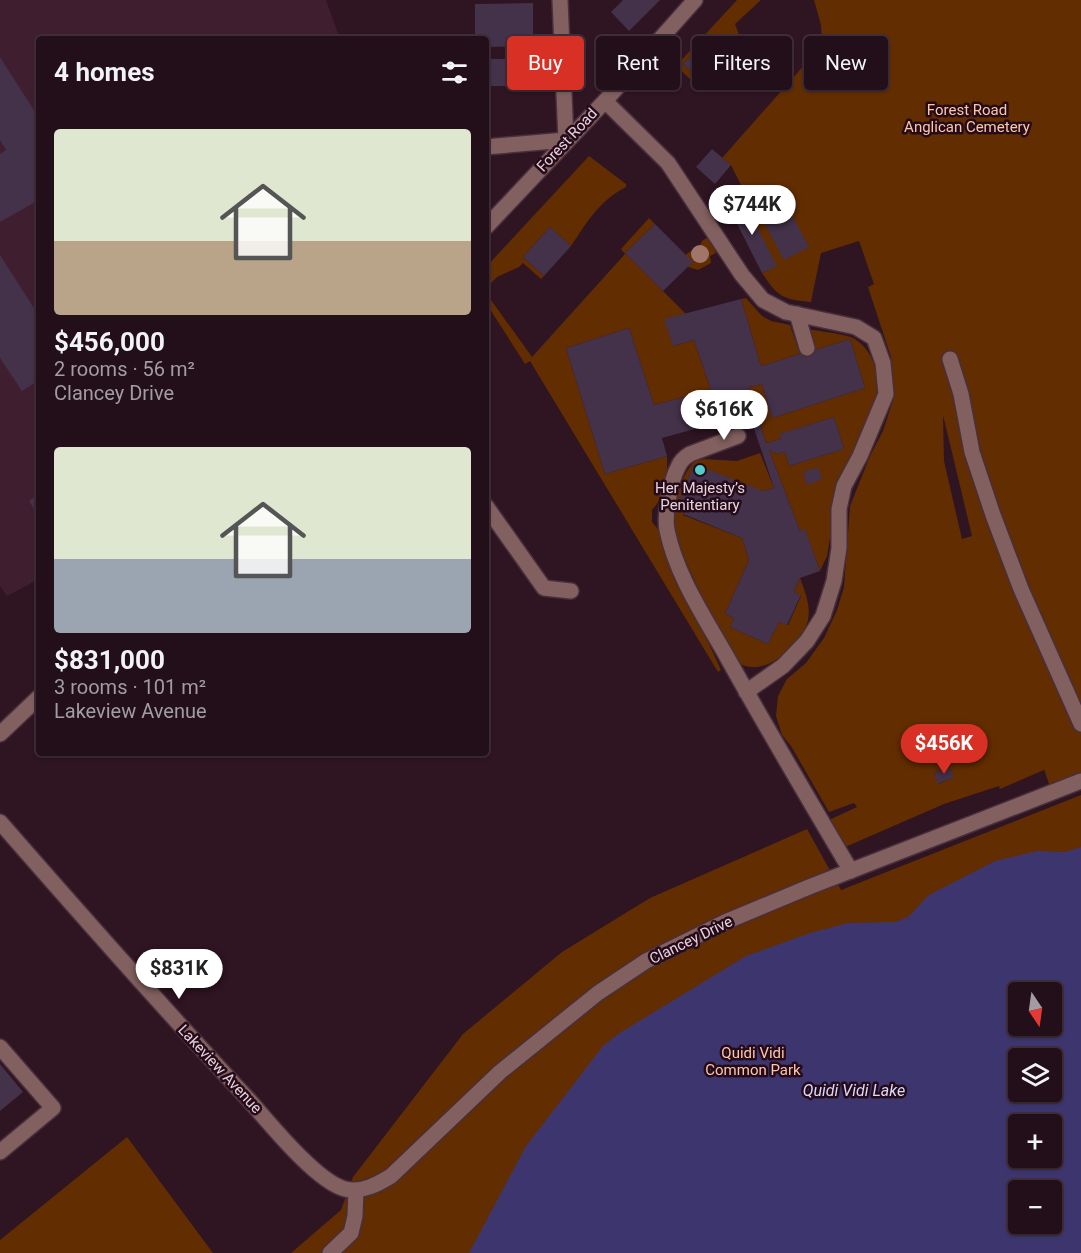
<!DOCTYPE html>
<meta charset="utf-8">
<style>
body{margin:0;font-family:Roboto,sans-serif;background:#2b1823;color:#f1f3f6;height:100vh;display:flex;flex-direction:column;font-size:22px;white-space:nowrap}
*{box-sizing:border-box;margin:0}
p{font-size:20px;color:#a39ca2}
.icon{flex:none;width:33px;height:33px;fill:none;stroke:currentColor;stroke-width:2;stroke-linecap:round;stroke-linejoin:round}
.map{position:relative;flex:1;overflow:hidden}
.sheet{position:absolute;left:36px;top:36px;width:453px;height:720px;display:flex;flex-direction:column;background:#230f1a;border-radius:6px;box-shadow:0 2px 4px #0004,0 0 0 2px #402f39}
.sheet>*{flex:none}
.top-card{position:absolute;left:507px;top:36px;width:483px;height:54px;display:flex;gap:12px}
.needle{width:39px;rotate:167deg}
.fabs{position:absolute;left:1008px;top:982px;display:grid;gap:12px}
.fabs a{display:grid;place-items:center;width:54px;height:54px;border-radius:6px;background:#230f1a;box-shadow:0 2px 4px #0004,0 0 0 2px #402f39;font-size:30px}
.price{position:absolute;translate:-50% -51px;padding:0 14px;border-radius:21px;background:#fff;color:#222;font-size:20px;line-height:39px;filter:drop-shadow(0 2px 3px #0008)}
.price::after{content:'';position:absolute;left:50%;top:36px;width:18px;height:14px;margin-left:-9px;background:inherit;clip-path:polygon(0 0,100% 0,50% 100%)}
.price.selected{background:#d93025;color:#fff}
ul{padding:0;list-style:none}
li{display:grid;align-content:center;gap:12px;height:318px;padding:0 18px}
li span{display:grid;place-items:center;height:186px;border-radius:6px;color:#555}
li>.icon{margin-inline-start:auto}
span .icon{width:108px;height:108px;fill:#fffc;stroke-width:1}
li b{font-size:26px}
h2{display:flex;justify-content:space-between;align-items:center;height:72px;padding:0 18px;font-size:26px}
.pill{padding:0 21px;border-radius:6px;background:#230f1a;box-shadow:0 2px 4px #0004,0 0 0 2px #402f39;font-size:21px;line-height:54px}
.pill.selected{background:#d93025;color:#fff}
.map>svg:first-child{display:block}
</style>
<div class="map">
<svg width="1081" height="1253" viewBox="0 0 1081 1253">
<rect width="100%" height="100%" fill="#2f1422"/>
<!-- built -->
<path fill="#3f1f2f" d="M0 0H326L340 39H39V579L7 596 0 586Z"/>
<!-- green -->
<path fill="#622d01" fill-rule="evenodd" d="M737 0H761L735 24C741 40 747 52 734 66L706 40 683 64 703 83 700 88 676 66Z
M814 0H1081V781L1052 793 1043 766 1044 770 1000 789 999 786 944 804 843 848 829 820 857 807 854 803 829 812 791 746 782 735 776 716 778 696 787 679 806 663 824 638 837 610 844 587 850 506 870 456 883 431 894 397 891 357 868 287 874 284 859 241 821 253 811 302C783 300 777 296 762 273L776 266 741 199 737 201 734 195 743 189 731 165 722 158 822 45 821 25ZM943 415 972 536 962 539 944 461ZM949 767 953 777 939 784 934 773Z
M589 156 626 184V187C598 202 588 221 571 246L550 227 523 257 544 276 541 279 523 263 519 267 497 277 486 288V267Z
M649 218 655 224 625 253 686 314 673 346 694 340 711 390 654 405 629 328 566 348 605 474 667 456C668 475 666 495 652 510V522L659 530 664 547 721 670 718 672 530 361 525 364 486 303V293L532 357 625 254 621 249Z
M708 237 712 242 716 253 710 256 711 263 698 270 688 267 685 255 700 245 702 241Z
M746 298 762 316 771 321 790 325 800 354 761 366 741 299Z
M807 329C819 331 844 334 853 338 873 349 880 375 878 395L833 520 827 556 820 571 805 530 800 531 769 450 778 454 785 452 789 466 844 449 834 417 780 434 781 439 766 443 749 387 762 384 772 418 865 388 850 339 815 350Z
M760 453 774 488 763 491 679 503 686 506 683 515 742 538 749 560 725 614 734 618 730 627 768 644 779 622 788 625 801 596 794 592 800 578C805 592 811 605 808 620 802 645 762 682 736 661 731 657 728 650 724 646L674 535C670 510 678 482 694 461L704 459 737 461Z
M1081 795V1253H291L341 1210 353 1177 463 1034 562 952 650 898 807 829 841 890ZM1018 993H1052V1026H1018ZM1018 1059H1052V1092H1018ZM1018 1125H1052V1158H1018ZM1018 1191H1052V1224H1018Z
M127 1137 213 1253H0V1240Z"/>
<!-- water -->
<path fill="#3d366e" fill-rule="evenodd" d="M1081 847V1253H469L526 1146 603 1046 618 1034 746 956 810 933 848 923 895 922 908 917 929 895 995 861 1037 851 1065 852ZM1018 993H1052V1026H1018ZM1018 1059H1052V1092H1018ZM1018 1125H1052V1158H1018ZM1018 1191H1052V1224H1018Z"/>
<!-- building -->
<path fill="#44314a" d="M623 0H660L629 31 611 12Z
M533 3V46L486 47V39H475V4Z
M706 40 736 68 713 92 683 64Z
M0 57 39 118V200L0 222V154L6 150 0 140Z
M486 59H516V86H486Z
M712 149 731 165 715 184 696 167Z
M742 198 777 266 762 273 728 206Z
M783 198 809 247 784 260 758 211Z
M655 224 693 262 663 291 625 253Z
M550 227 571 246 544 276 523 257Z
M0 255 39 316V380L22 391 0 358Z
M741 299 761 366 800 354 799 351 807 348 814 346 815 350 850 339 865 388 772 418 762 384 749 387 766 443 781 439 779 434 834 417 844 449 789 466 785 452 778 454 769 450 800 531 805 529 820 571 800 578 794 592 801 595 787 625 779 622 768 644 730 627 734 618 725 614 749 560 742 538 683 514 686 506 678 504 694 464 763 491 774 488 741 390 717 397 724 421 662 438 667 456 605 474 566 348 629 328 654 405 711 390 694 340 673 346 664 319Z
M818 467 822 479 807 485 803 472Z
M39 493V517L29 501Z
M949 767 954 777 938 784 934 773Z
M0 1064 23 1092 0 1111Z"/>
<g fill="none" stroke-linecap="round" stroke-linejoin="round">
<defs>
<path id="minor" d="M560 0 566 140
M605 101 668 163 742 275 763 300 786 312 856 327 874 338 883 363 886 394 860 456 844 486 839 509V548L834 581 823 616 807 641 783 666 746 692
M486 147 566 140
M486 227 605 101 695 0
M797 314 807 348
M950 359 961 394 972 452 993 515 1021 589 1081 724
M738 436 690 454C685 457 680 462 678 467 671 480 664 515 667 530 676 575 705 618 727 657 767 729 809 800 851 871
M486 506 544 588 571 591
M0 734 39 697
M0 822C82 916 164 1009 249 1100 269 1123 317 1182 345 1189 362 1193 378 1184 391 1176L500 1072 598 993 646 961 725 922 809 887 1081 781
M0 1047 53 1108 0 1152
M330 1253 351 1233 355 1216 356 1190"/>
</defs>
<!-- minor casing -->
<use href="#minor" stroke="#492f3c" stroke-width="18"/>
<!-- minor -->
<use href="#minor" stroke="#81605f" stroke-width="15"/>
</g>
<!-- trees -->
<circle fill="#a0766b" cx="700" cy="254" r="9"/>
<!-- markers -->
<circle fill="#53cdc9" stroke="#250b19" stroke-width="2" cx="700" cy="470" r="6"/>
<g text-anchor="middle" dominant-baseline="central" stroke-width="5" stroke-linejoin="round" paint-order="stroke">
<!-- park labels -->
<g font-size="15" fill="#fcc7a7" stroke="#250b19">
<text x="967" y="110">Forest Road<tspan x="967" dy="17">Anglican Cemetery</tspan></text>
<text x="753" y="1053">Quidi Vidi<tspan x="753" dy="17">Common Park</tspan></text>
</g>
<!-- street labels -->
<g font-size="15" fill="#e6d3db" stroke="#250b19">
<text transform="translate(567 140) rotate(-47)">Forest Road</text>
<text transform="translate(691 940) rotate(-26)">Clancey Drive</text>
<text transform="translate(220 1069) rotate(47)">Lakeview Avenue</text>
</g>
<!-- poi labels -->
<g font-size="15" fill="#e6d3db" stroke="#250b19">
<text x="700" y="488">Her Majesty’s<tspan x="700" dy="17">Penitentiary</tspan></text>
</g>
<!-- water labels -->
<g font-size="16" font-style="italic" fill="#dadafe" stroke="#250b19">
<text x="854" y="1090">Quidi Vidi Lake</text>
</g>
</g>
</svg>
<div class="fabs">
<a><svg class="needle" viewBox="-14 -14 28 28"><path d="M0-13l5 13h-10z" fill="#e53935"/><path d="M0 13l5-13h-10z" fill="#a39ca2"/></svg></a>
<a><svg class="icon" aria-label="layers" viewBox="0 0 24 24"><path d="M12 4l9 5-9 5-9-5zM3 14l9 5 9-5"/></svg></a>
<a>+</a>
<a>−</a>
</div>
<b class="price" style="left:752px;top:236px">$744K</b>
<b class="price" style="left:724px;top:441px">$616K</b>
<b class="price selected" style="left:944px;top:775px">$456K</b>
<b class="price" style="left:179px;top:1000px">$831K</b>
<div class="top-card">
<a class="pill selected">Buy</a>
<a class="pill">Rent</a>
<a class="pill">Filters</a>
<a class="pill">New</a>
</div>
<section class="sheet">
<h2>4 homes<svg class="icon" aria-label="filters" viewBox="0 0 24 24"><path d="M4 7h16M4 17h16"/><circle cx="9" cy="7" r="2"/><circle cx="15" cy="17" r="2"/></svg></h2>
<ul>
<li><span style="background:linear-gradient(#dfe7d0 60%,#b9a48a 0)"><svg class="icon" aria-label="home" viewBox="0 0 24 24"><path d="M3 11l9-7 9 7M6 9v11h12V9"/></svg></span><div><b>$456,000</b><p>2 rooms · 56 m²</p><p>Clancey Drive</p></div></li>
<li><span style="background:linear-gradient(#dfe7d0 60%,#9aa5b1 0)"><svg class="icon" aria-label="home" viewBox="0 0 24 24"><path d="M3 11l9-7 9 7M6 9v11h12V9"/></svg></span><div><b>$831,000</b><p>3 rooms · 101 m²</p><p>Lakeview Avenue</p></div></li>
</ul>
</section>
</div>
